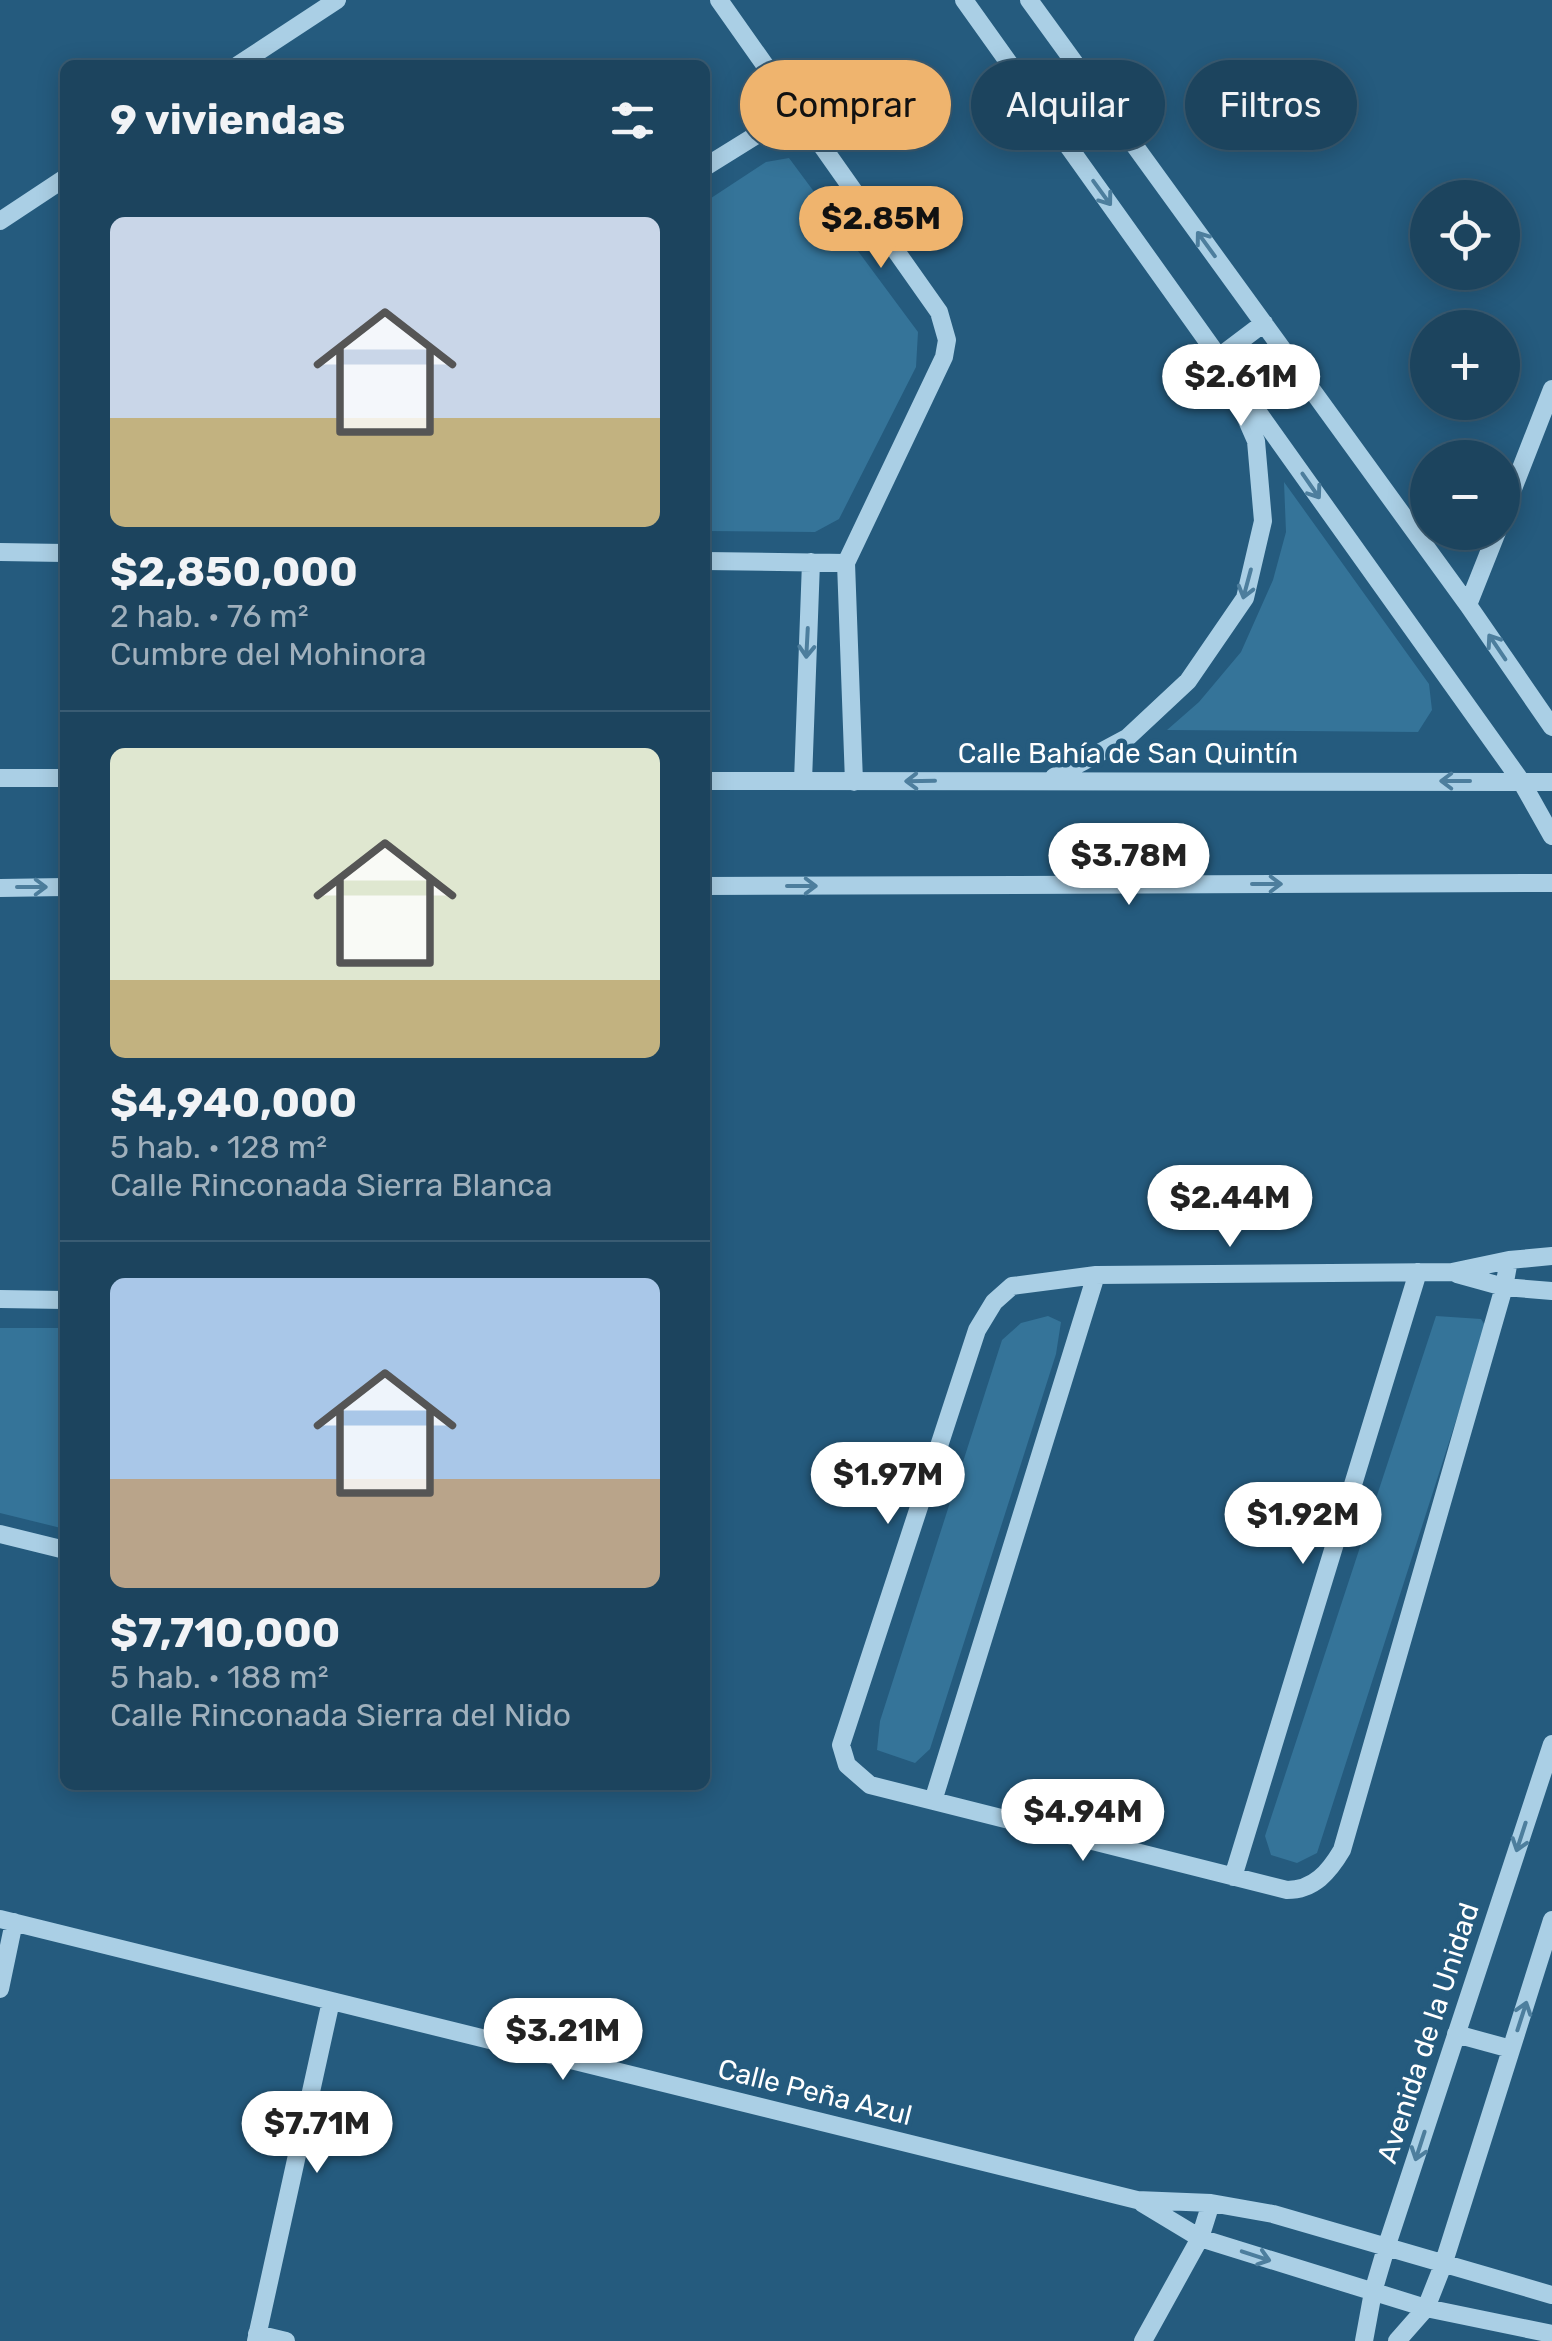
<!DOCTYPE html>
<html lang="es">
<meta charset="utf-8">
<style>
body{margin:0;font-family:Rubik,sans-serif;background:#254b64;color:#f1f3f6;height:100vh;display:flex;flex-direction:column;font-size:38px;white-space:nowrap}
*{box-sizing:border-box;margin:0}
p{font-size:32px;color:#a0b0bc}
.icon{flex:none;width:55px;height:55px;fill:none;stroke:currentColor;stroke-width:2;stroke-linecap:round;stroke-linejoin:round}
.map{position:relative;flex:1;overflow:hidden}
.side{position:absolute;left:60px;top:60px;width:650px;height:1730px;display:flex;flex-direction:column;background:#1c445e;border-radius:15px;box-shadow:0 5px 25px #0003,0 0 0 2px #3a5c73}
.side>*{flex:none}
.top-card{position:absolute;left:740px;top:60px;width:660px;height:90px;display:flex;gap:20px}
.tools{position:absolute;left:1410px;top:180px;display:grid;gap:20px}
.tools a{display:grid;place-items:center;width:110px;height:110px;border-radius:50%;background:#1c445e;box-shadow:0 5px 25px #0003,0 0 0 2px #3a5c73;font-size:50px}
.price{position:absolute;translate:-50% -85px;padding:0 22px;border-radius:35px;background:#fff;color:#222;font-size:32px;line-height:65px;filter:drop-shadow(0 2px 5px #0008)}
.price::after{content:'';position:absolute;left:50%;top:60px;width:30px;height:22px;margin-left:-15px;background:inherit;clip-path:polygon(0 0,100% 0,50% 100%)}
.price.active{background:#efb46e;color:#111}
ul{padding:0;list-style:none}
li{display:grid;align-content:center;gap:20px;height:530px;padding:0 50px}
li+li{border-top:2px solid #3a5c73}
li span{display:grid;place-items:center;height:310px;border-radius:15px;color:#555}
li>.icon{margin-inline-start:auto}
span .icon{width:180px;height:180px;fill:#fffc;stroke-width:1}
li b{font-size:42px}
h2{display:flex;justify-content:space-between;align-items:center;height:120px;padding:0 50px;font-size:42px}
.chip{padding:0 35px;border-radius:45px;background:#1c445e;box-shadow:0 5px 25px #0003,0 0 0 2px #3a5c73;font-size:35px;line-height:90px}
.chip.active{background:#efb46e;color:#111}
.map>svg:first-child{display:block}
</style>
<div class="map">
<svg width="1552" height="2341" viewBox="0 0 1552 2341">
<rect width="100%" height="100%" fill="#255b7e"/>
<!-- green -->
<path fill="#357499" d="M789 158 918 332 916 367 839 519 815 532 705 531V202L766 162Z
M1284 482 1429 684 1432 710 1418 732 1167 730 1199 702 1241 652 1273 580 1286 532Z
M1048 1316 1061 1322 1056 1354 930 1749 915 1763 877 1750 880 1721 1002 1340 1021 1323Z
M1436 1316 1481 1319 1486 1327 1317 1853 1297 1863 1271 1855 1265 1836Z
M0 1328H65V1529L0 1513Z"/>
<g fill="none" stroke-linecap="round" stroke-linejoin="round">
<!-- minor -->
<path stroke="#aacfe5" stroke-width="18" d="M719 0 939 312 947 340 944 357 846 563 854 782
M964 0 1521 781 1552 836
M1029 0 1468 605 1552 727
M238 65 337 0
M705 167 795 111
M0 221 65 178
M1223 364 1219 357 1264 323
M1502 517 1552 389
M0 552 65 553
M705 561 846 563
M1468 605 1497 532
M1054 777 1127 738 1188 681 1245 598 1263 521 1256 441 1235 393
M0 778H65
M705 781 1552 782
M803 781 811 562
M705 886 1552 883
M0 888 65 887
M1509 1260 1504 1287 1342 1850C1329 1872 1314 1890 1287 1890L870 1785 847 1765 841 1745 977 1330 994 1302 1012 1286 1096 1275 1452 1272 1509 1260 1552 1256
M1457 1274 1504 1287 1552 1291
M0 1299 65 1300
M0 1534 65 1550
M933 1801 1096 1275
M1233 1877 1418 1272
M0 1919 1137 2200 1211 2203 1273 2214 1552 2295
M0 1989 14 1922
M1456 2034 1511 2049
M1142 2203 1200 2238 1426 2308 1552 2334
M257 2334 286 2341
M256 2341 331 2001
M1143 2341 1200 2238 1211 2203
M1364 2341 1373 2292 1386 2248 1552 1744
M1397 2341 1426 2308 1443 2265 1552 1920"/>
</g>
<!-- one-way arrows -->
<defs><path id="oneway-shaft" d="M-6 0H5M1.5-3L5.5 0L1.5 3" fill="none" stroke-width="1.6" stroke-linecap="round" stroke-linejoin="round" transform="scale(2.5)"/></defs>
<g stroke="#4d7e9d">
<use href="#oneway-shaft" transform="translate(1102 193) rotate(54)"/>
<use href="#oneway-shaft" transform="translate(1206 244) rotate(-126)"/>
<use href="#oneway-shaft" transform="translate(1311 486) rotate(55)"/>
<use href="#oneway-shaft" transform="translate(1247 584) rotate(105)"/>
<use href="#oneway-shaft" transform="translate(807 643) rotate(93)"/>
<use href="#oneway-shaft" transform="translate(1497 647) rotate(-124)"/>
<use href="#oneway-shaft" transform="translate(920 781) rotate(179)"/>
<use href="#oneway-shaft" transform="translate(1455 781) rotate(-180)"/>
<use href="#oneway-shaft" transform="translate(1267 884)"/>
<use href="#oneway-shaft" transform="translate(802 886)"/>
<use href="#oneway-shaft" transform="translate(32 887)"/>
<use href="#oneway-shaft" transform="translate(1521 1837) rotate(108)"/>
<use href="#oneway-shaft" transform="translate(1522 2016) rotate(-72)"/>
<use href="#oneway-shaft" transform="translate(1420 2146) rotate(108)"/>
<use href="#oneway-shaft" transform="translate(1256 2256) rotate(18)"/>
</g>
<g text-anchor="middle" dominant-baseline="central" stroke-width="9" stroke-linejoin="round" paint-order="stroke">
<!-- street labels -->
<g font-size="28" fill="#fff" stroke="#255b7e">
<text x="1128" y="753">Calle Bahía de San Quintín</text>
<text transform="translate(1428 2033) rotate(-72)">Avenida de la Unidad</text>
<text transform="translate(815 2092) rotate(14)">Calle Peña Azul</text>
</g>
</g>
</svg>
<div class="tools">
<a><svg class="icon" aria-label="locate" viewBox="0 0 24 24"><circle cx="12" cy="12" r="6"/><path d="M12 2v4M12 18v4M2 12h4M18 12h4"/></svg></a>
<a>+</a>
<a>−</a>
</div>
<b class="price active" style="left:881px;top:271px">$2.85M</b>
<b class="price" style="left:1241px;top:429px">$2.61M</b>
<b class="price" style="left:1129px;top:908px">$3.78M</b>
<b class="price" style="left:1230px;top:1250px">$2.44M</b>
<b class="price" style="left:888px;top:1527px">$1.97M</b>
<b class="price" style="left:1303px;top:1567px">$1.92M</b>
<b class="price" style="left:1083px;top:1864px">$4.94M</b>
<b class="price" style="left:563px;top:2083px">$3.21M</b>
<b class="price" style="left:317px;top:2176px">$7.71M</b>
<div class="top-card">
<a class="chip active">Comprar</a>
<a class="chip">Alquilar</a>
<a class="chip">Filtros</a>
</div>
<section class="side">
<h2>9 viviendas<svg class="icon" aria-label="filters" viewBox="0 0 24 24"><path d="M4 7h16M4 17h16"/><circle cx="9" cy="7" r="2"/><circle cx="15" cy="17" r="2"/></svg></h2>
<ul>
<li><span style="background:linear-gradient(#c9d6e8 65%,#c2b280 0)"><svg class="icon" aria-label="home" viewBox="0 0 24 24"><path d="M3 11l9-7 9 7M6 9v11h12V9"/></svg></span><div><b>$2,850,000</b><p>2 hab. · 76 m²</p><p>Cumbre del Mohinora</p></div></li>
<li><span style="background:linear-gradient(#dfe7d0 75%,#c2b280 0)"><svg class="icon" aria-label="home" viewBox="0 0 24 24"><path d="M3 11l9-7 9 7M6 9v11h12V9"/></svg></span><div><b>$4,940,000</b><p>5 hab. · 128 m²</p><p>Calle Rinconada Sierra Blanca</p></div></li>
<li><span style="background:linear-gradient(#a9c7e8 65%,#b9a48a 0)"><svg class="icon" aria-label="home" viewBox="0 0 24 24"><path d="M3 11l9-7 9 7M6 9v11h12V9"/></svg></span><div><b>$7,710,000</b><p>5 hab. · 188 m²</p><p>Calle Rinconada Sierra del Nido</p></div></li>
</ul>
</section>
</div>
